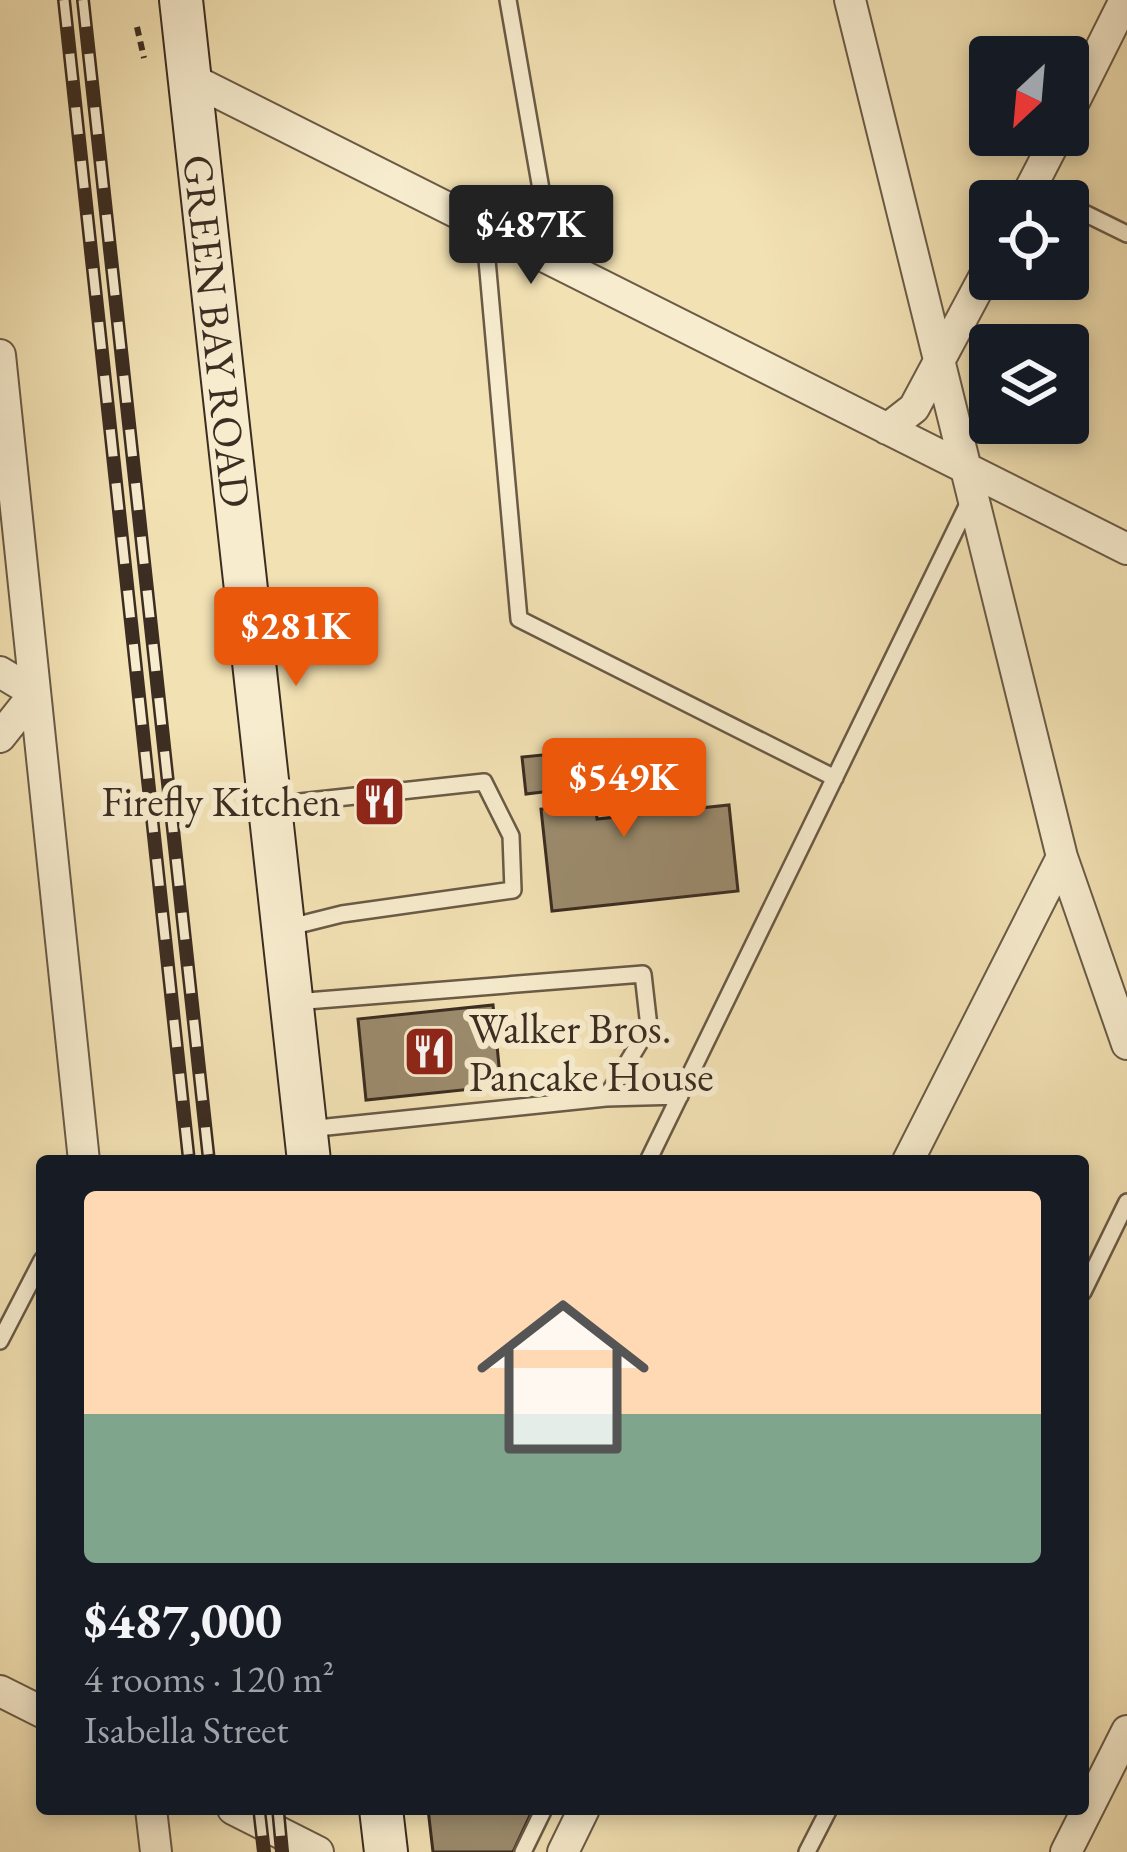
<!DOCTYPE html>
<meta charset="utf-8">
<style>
body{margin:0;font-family:"EB Garamond",serif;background:#242831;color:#f1f3f6;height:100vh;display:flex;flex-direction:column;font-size:45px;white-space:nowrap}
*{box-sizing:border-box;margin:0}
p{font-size:39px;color:#9ea1a6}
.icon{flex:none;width:66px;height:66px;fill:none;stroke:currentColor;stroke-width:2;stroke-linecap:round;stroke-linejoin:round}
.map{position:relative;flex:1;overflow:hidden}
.details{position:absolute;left:36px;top:1155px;width:1053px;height:660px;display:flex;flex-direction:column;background:#171b24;border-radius:12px;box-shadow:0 6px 18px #0003}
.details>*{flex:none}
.needle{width:78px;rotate:206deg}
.fabs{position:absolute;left:969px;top:36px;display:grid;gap:24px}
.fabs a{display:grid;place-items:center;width:120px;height:120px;border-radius:12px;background:#171b24;box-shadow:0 6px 18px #0003;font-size:60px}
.price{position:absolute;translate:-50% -102px;padding:0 27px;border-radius:12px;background:#ea580c;color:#fff;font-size:39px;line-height:78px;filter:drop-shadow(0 3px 6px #0008)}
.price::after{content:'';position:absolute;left:50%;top:72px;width:36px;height:27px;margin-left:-18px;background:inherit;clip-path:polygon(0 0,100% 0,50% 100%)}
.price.current{background:#222;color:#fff}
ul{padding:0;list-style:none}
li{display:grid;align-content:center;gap:24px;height:636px;padding:0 48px}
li+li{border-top:3px solid #363941}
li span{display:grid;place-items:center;height:372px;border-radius:12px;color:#555}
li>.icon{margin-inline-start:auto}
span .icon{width:216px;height:216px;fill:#fffc;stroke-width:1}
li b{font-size:51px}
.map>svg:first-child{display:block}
</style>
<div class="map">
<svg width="1127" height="1852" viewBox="0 0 1127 1852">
<rect width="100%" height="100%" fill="#f2e1b3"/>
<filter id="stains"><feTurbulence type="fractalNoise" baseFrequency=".00167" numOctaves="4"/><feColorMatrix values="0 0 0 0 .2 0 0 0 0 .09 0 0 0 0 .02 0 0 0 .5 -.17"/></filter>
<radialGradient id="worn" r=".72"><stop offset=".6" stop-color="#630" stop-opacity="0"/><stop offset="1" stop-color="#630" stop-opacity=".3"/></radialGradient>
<!-- building -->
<path fill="#9b8b6d" stroke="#3c2d22" stroke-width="3" d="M614 748 618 787 594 789 597 819 729 805 738 891 552 911 541 809 553 808 551 791 526 794 522 757Z
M493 1005 501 1086 366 1100 358 1019Z
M428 1809H533L513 1852H433Z"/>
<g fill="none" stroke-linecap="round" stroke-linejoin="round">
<defs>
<path id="service" d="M508 0 553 258
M1068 205 1127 234
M484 226 519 619 835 778
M272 805 484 782 511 836 513 890 342 914 286 928
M294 1002 643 974 649 1027 606 1098 308 1129
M606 1098 680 1096
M648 1161 970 500
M1083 1292 1127 1202
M0 1341 42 1260
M523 1852 544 1809
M807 1852 829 1809"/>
<path id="minor" d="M850 0 1062 857 1127 1044
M189 78 1127 549
M1068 114 1125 0
M1024 201 1058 135
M0 355 84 1161
M887 429 914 408 990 266
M0 672 35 693 0 737
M908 1161 1062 857
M0 1691 42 1712
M151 1809 156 1852
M233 1809 318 1852
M563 1852 584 1809
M1066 1852 1127 1731"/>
<g id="secondary">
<path id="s1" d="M181 0 309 1161"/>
<path d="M381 1809 386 1852"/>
</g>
</defs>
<!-- service casing -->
<use href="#service" stroke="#6a5a46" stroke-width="20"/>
<!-- minor casing -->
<use href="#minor" stroke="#6a5a46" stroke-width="34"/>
<!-- secondary casing -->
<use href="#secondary" stroke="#3c2d22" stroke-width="46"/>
<!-- path -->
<path stroke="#3c2d22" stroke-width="6" stroke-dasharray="9 6" stroke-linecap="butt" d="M137 27 144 58"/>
<!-- service -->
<use href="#service" stroke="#f7ecce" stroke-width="15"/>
<!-- minor -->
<use href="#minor" stroke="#f7ecce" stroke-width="30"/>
<!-- secondary -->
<use href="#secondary" stroke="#f7ecce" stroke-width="42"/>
<defs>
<path id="rail" d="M64 0 189 1161
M83 0 209 1161
M259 1809 264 1852
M278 1809 282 1852"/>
</defs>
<!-- rail casing -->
<use href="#rail" stroke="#3c2d22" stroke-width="14"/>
<!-- rail -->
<use href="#rail" stroke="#f7ecce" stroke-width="9" stroke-dasharray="27" stroke-linecap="butt"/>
</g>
<!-- icons -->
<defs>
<symbol id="restaurant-square" viewBox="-11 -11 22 22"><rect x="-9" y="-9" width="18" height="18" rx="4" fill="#8f2418" stroke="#f7ecce"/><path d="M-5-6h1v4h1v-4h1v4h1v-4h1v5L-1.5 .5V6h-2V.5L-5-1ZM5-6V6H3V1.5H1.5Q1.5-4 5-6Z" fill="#fff"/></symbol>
</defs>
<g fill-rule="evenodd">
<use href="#restaurant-square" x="350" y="772" width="59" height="59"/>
<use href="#restaurant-square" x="400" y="1022" width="59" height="59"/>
</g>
<g text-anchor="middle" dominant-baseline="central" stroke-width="12" stroke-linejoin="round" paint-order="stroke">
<!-- street labels -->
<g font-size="42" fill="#3c2d22" stroke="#f7ecce">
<text stroke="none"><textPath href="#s1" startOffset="333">GREEN BAY ROAD</textPath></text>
</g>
<!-- poi labels -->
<g font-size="42" fill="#3c2d22" stroke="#f7ecce" text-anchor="end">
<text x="341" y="801">Firefly Kitchen</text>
<text x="469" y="1028" text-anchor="start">Walker Bros.<tspan x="469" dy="48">Pancake House</tspan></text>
</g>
</g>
<rect width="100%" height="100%" filter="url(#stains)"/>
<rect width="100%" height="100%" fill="url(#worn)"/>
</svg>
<div class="fabs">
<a><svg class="needle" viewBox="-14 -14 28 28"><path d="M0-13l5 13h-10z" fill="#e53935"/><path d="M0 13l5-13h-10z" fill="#9ea1a6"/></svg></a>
<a><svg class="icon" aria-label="locate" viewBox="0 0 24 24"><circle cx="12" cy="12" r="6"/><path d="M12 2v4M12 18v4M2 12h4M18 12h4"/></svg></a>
<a><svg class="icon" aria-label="layers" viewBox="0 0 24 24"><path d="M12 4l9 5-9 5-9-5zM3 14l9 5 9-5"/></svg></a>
</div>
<b class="price current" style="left:531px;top:287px">$487K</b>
<b class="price" style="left:296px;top:689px">$281K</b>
<b class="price" style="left:624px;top:840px">$549K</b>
<section class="details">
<ul>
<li><span style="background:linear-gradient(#ffd9b3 60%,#7fa58c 0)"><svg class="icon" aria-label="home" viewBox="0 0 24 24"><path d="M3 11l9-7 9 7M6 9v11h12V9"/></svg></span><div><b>$487,000</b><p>4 rooms · 120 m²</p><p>Isabella Street</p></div></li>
</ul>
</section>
</div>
